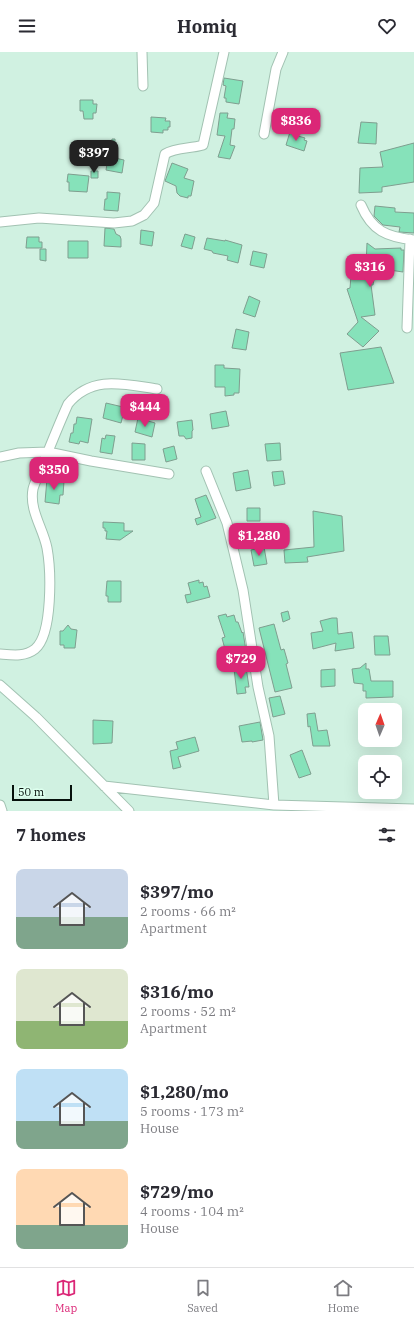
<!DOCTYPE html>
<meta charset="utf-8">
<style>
body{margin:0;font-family:"IBM Plex Serif",serif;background:#f2f2f3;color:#2b2b33;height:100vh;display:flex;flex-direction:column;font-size:15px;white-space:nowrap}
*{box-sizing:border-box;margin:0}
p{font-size:13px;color:#7c7c81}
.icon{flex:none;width:22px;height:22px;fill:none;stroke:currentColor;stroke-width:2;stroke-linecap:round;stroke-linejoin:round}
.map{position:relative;height:759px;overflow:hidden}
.sheet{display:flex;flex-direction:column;background:#fff;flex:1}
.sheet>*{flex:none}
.needle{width:26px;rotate:2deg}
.tools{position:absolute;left:358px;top:651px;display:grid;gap:8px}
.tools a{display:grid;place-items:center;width:44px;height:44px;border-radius:8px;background:#fff;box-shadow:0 4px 16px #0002;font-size:20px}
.scale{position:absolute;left:12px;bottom:10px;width:60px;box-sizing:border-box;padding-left:4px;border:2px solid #06110c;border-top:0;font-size:11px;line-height:14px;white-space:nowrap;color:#06110c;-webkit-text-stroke:3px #dfe;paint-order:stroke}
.price{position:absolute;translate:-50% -34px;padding:0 9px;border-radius:8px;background:#db2777;color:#fff;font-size:13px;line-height:26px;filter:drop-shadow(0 1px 2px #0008)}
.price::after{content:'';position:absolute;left:50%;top:24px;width:12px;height:9px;margin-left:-6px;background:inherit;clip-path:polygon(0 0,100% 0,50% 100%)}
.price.on{background:#222;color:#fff}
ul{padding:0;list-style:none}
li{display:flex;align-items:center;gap:12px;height:100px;padding:0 16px}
li span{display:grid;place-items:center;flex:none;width:112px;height:80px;border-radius:8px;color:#555}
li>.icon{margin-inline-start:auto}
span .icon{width:48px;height:48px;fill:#fffc;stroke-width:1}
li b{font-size:17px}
h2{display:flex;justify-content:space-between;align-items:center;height:48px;padding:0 16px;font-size:17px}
header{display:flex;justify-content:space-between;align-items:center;height:52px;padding:0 16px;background:#fff;font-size:18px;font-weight:700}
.tabs{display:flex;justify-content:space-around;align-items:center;height:56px;border-top:1px solid #e1e1e2;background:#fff;font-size:11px;color:#7c7c81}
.tabs a{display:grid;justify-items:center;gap:2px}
.tabs .on{color:#db2777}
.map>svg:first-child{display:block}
</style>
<header><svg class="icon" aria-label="menu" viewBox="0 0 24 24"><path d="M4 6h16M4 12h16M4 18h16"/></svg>Homiq<svg class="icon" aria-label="heart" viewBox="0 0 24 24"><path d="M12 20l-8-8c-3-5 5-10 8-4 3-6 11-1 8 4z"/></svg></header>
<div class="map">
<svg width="414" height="759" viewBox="0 0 414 759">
<rect width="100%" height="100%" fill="#d0f1e1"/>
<!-- building -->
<path fill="#86e2ba" stroke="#7f9e8f" d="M224 26 243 29 239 52 226 50V46H224L226 34 223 33Z
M80 48H93V52H97L96 61H93V67H84L83 59H80Z
M220 61H228L227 66 235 67 234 77H232L230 93 235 94 230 107 218 105 225 84 217 83Z
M151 65 166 66 165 69H170V75H168V78H163V81L151 80Z
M361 70 377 71 376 92 358 91Z
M290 80 299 83 298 84 305 86 304 88 307 89 304 99 286 93Z
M112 87H115V106L124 108 122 121 106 118 109 100 102 99V92H111Z
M414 91V130L382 135V140L359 141 360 116 383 115 380 100Z
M172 111 188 117 184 126 194 129 191 144H188V146L180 144 177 141 176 134 165 129Z
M91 119H98V126H91Z
M68 122 89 124 87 140 69 139V130H67Z
M107 140 120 141 118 159 104 158 105 147H107Z
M375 154 395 156V160L414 161V181L399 180 400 175 383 173 374 164Z
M105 176 114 177 116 182 120 184 121 187V195L104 194Z
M141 178 154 180 152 194 140 192Z
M185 182 195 185 192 197 181 194Z
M27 185H39V190H42V196H26Z
M207 186 225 189V188L242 193 238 211 227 208 228 204 213 201 212 199 204 197Z
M68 189H88V206H68Z
M367 191 375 197 401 196V198H404L403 220 376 216 373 233H371L375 263 361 265 379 279 363 295 347 282 358 270 347 237 350 236 352 212 366 214Z
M40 197H46V209L40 208Z
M253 199 267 202 264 216 250 213Z
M249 244 260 249 255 265 243 261Z
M236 277 249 280 246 298 232 296Z
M381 295 394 331 348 338 340 301Z
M215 313H224V316L240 317 239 341H234V343L225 344V335H215Z
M106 351 123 355 124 359 121 371 103 366Z
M226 359 229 374 212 377 210 362Z
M77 365 92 367 88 391 80 389 79 392 69 390 71 381H73L74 372H76Z
M138 366 155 371 152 385 135 380Z
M192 368 193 378 192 379V386L186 387 184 384H179L177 370Z
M106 383 115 384 112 402 100 400 102 386 105 387Z
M132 391 145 392V408H132Z
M280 391 281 408 267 409 265 392Z
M174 394 177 407 166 410 163 397Z
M248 418 251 436 236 439 233 421Z
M283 419 285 432 274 434 272 420Z
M47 427 64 429 63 443H60L59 452 45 450Z
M206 443 216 466 197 473 195 467 201 465 195 447Z
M247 456H260V469H247Z
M313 459 342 464 344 499 307 505 308 510 285 511 284 498 314 495Z
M103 470 124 471V479H133L120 488 106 487 107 479H105V476H103Z
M264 495 267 512 254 514 251 498Z
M199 528V531L203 530 204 535 207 534 210 545 187 551 185 543 191 542 188 531Z
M107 529H121V550H108V544H106V541Z
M288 559 290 567 283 570 281 561Z
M226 562 227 565 234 563 236 570H238L242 581 243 580 246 599 227 605 222 586 225 585 218 564Z
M332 566H337L338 582 352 580 354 596 335 599 336 591 313 597 311 581 323 579 320 569Z
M274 572 281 598 284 597 288 611 286 612 292 636 275 640 259 576Z
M68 573 71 577 77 578 75 596H64V593H60V579H63Z
M374 584H388L390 603H375Z
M366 611V617H369L371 629H393V645L366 646V639H363V632L354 631 352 617 360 616Z
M246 615 249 635H245L246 641 237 642 234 617Z
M335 617V634L321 635V618Z
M280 644 285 662 273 665 269 646Z
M315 661 318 679 327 678 330 694H313L310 674 308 675 307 662Z
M93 668 113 669 112 691 93 692Z
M260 670 263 688 252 690V689L242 690 239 674Z
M195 685 199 699 178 705 181 715 173 717 170 699 178 697 176 690Z
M302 698 311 722 299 726 290 703Z"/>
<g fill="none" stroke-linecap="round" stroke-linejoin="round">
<defs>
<path id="street" d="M142 0 143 34
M264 82 276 17 283 0
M361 153C372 179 387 185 414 188
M0 170 39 166 114 171 132 169 144 163 154 151 165 102C176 95 190 97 203 93L224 0
M407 276 410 187
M0 405 19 401 48 400 91 409 169 422
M206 419 227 471 243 538 258 635 269 684 274 753
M0 602C12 603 25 605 35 597 53 582 51 518 47 496 43 476 29 458 33 437 35 429 40 420 43 412 51 392 59 372 68 352 92 323 123 332 157 337
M0 633 36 665 129 759
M104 734 274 753 414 757
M0 753 2 759"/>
</defs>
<!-- street casing -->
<use href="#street" stroke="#a2c2b2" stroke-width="11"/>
<!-- street -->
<use href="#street" stroke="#fff" stroke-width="9"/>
</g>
</svg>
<div class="tools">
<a><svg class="needle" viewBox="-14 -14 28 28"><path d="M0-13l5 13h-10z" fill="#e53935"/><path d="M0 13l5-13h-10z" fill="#7c7c81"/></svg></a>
<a><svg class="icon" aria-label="locate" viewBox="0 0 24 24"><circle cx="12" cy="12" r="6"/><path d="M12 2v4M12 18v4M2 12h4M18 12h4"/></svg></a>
</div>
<div class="scale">50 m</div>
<b class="price" style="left:296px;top:90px">$836</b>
<b class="price on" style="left:94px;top:122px">$397</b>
<b class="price" style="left:370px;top:236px">$316</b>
<b class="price" style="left:145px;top:376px">$444</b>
<b class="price" style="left:54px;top:439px">$350</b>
<b class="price" style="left:259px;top:505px">$1,280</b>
<b class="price" style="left:241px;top:628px">$729</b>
</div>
<section class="sheet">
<h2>7 homes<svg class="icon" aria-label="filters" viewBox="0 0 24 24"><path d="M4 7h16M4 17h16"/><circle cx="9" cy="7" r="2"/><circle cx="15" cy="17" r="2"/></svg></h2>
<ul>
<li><span style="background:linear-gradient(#c9d6e8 60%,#7fa58c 0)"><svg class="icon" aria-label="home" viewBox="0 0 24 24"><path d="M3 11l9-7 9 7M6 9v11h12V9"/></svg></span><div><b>$397/mo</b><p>2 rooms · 66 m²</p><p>Apartment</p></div></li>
<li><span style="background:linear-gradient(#dfe7d0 65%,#8fb573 0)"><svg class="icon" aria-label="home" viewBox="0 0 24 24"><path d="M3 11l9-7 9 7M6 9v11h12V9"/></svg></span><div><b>$316/mo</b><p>2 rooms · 52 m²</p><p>Apartment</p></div></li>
<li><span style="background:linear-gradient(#bfe0f5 65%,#7fa58c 0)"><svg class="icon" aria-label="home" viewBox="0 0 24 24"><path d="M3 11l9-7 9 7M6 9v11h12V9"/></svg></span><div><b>$1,280/mo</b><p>5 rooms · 173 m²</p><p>House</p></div></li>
<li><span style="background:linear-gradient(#ffd9b3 70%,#7fa58c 0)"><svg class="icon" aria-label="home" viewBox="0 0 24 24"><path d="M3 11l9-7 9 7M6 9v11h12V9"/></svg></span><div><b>$729/mo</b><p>4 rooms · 104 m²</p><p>House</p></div></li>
</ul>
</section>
<nav class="tabs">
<a class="on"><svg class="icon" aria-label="map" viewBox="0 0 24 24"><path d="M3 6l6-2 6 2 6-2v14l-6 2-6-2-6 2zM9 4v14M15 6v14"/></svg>Map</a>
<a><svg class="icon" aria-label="saved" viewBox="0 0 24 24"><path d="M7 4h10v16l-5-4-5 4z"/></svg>Saved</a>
<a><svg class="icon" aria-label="home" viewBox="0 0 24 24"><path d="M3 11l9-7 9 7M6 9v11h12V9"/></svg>Home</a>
</nav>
